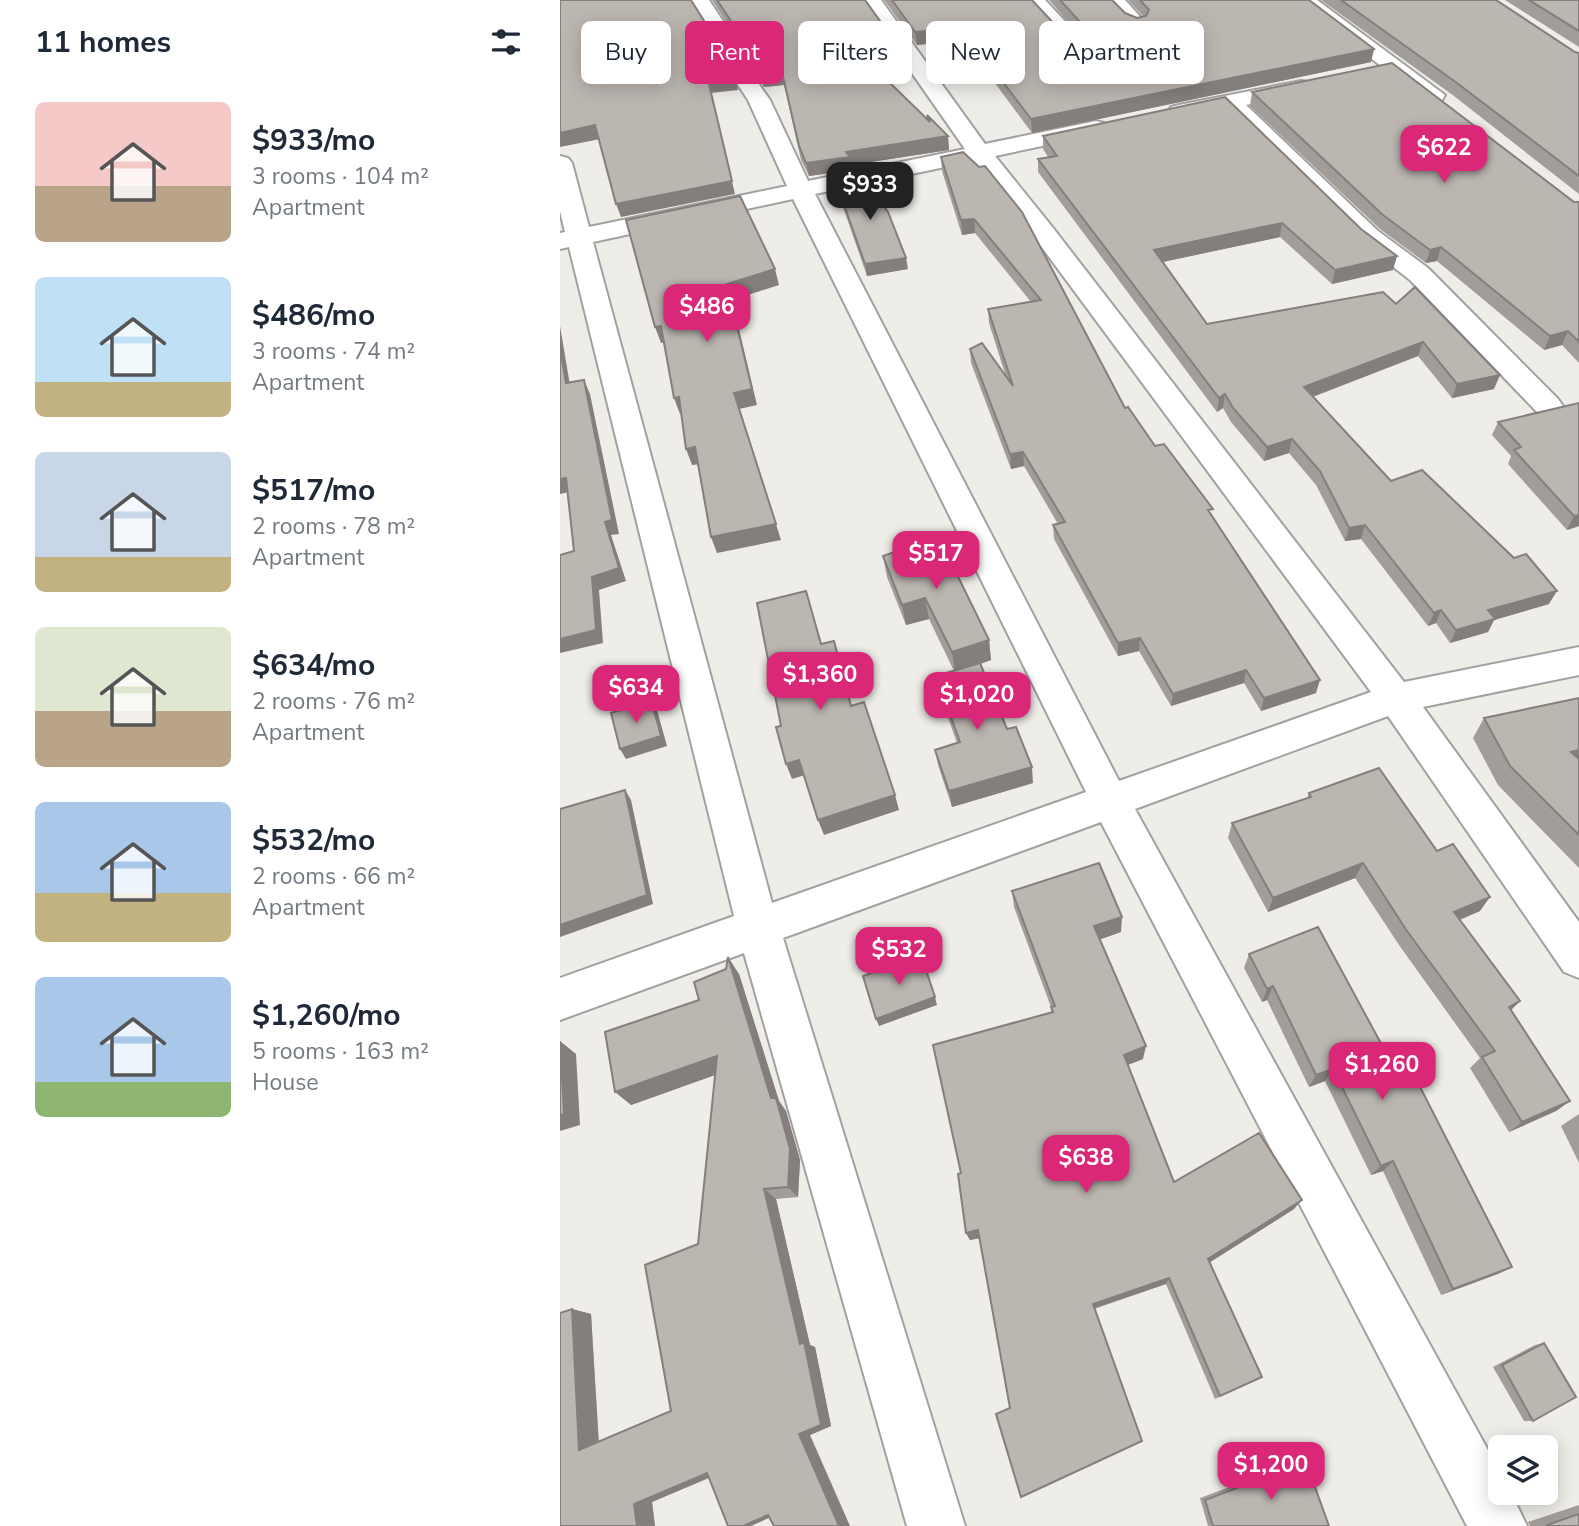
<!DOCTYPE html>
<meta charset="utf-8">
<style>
body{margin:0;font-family:"Nunito Sans",sans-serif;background:#f2f2f3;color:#1f2937;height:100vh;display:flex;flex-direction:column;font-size:26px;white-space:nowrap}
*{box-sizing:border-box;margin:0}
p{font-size:23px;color:#747a83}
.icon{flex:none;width:38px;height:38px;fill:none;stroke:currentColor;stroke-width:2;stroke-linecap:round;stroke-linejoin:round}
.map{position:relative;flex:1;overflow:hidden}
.panel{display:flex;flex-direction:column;background:#fff;width:560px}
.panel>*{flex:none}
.banner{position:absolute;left:21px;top:21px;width:665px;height:63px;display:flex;gap:14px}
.buttons{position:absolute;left:928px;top:1435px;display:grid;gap:14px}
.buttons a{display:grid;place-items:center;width:70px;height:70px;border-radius:10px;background:#fff;box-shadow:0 4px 18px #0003;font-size:35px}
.price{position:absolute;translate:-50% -60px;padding:0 16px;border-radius:14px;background:#db2777;color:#fff;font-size:23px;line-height:46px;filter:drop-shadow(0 2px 4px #0008)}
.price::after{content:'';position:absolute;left:50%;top:42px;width:21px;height:16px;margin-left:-10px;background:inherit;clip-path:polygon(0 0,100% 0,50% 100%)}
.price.active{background:#222;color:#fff}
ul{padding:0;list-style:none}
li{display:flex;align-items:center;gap:21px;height:175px;padding:0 35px}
li span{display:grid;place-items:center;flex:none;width:196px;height:140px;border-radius:10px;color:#555}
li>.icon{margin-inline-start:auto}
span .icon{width:84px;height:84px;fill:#fffc;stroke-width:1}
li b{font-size:30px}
h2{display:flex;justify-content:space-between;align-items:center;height:84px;padding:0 35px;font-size:30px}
.tag{padding:0 24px;border-radius:10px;background:#fff;box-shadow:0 4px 18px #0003;font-size:24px;line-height:63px}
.tag.active{background:#db2777;color:#fff}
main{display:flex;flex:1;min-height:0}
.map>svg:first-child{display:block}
</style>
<main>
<section class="panel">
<h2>11 homes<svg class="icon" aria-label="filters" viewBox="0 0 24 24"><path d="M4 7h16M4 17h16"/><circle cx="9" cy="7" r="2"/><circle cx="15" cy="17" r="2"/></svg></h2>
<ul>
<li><span style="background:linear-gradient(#f6c9c9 60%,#b9a48a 0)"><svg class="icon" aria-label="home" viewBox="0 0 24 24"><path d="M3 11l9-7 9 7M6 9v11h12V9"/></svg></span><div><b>$933/mo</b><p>3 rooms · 104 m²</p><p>Apartment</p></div></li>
<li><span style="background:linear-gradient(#bfe0f5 75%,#c2b280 0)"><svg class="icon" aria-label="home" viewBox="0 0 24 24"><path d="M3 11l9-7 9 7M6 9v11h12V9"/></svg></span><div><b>$486/mo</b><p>3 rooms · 74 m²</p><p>Apartment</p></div></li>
<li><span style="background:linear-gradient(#c9d6e8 75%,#c2b280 0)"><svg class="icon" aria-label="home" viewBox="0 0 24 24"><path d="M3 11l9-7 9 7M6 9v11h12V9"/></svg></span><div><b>$517/mo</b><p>2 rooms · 78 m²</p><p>Apartment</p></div></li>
<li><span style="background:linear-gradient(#dfe7d0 60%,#b9a48a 0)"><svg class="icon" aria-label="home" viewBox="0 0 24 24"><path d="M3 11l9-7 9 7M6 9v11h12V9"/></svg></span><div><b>$634/mo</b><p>2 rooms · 76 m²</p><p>Apartment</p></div></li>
<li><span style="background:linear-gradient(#a9c7e8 65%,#c2b280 0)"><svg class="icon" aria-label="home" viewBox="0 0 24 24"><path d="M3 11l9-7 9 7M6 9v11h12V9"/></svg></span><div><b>$532/mo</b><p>2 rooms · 66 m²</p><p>Apartment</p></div></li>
<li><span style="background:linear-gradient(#a9c7e8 75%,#8fb573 0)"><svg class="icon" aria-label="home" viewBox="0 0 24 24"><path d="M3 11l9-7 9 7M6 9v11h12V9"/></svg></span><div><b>$1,260/mo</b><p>5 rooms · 163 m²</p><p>House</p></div></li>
</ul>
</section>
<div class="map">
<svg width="1019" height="1526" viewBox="0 0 1019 1526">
<rect width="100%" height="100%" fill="#efede8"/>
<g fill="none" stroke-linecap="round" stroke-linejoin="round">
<defs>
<path id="street" d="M129 0H149L172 35 179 56 210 100 248 181 405 149 301 0H321L425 144 536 121 544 123 547 128 544 133 435 156 493 228 844 682 1019 647V675L863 707 1019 922V978L1004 972 828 716 575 809 940 1472V1493H951L967 1526H907L541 822 223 938 405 1526H347L184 953 0 1020V978L174 916 9 247 0 249V233L5 232 0 211V156L8 158 12 163 29 227 227 186 188 100 159 56 152 35ZM414 161 475 238 811 692 559 781 255 194ZM233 199 526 792 212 903 33 242Z
M464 0H485L514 31 517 35 514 39H500Z
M544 0H565L586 23 583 27C566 31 554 13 544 0Z
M734 0H757L885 95 882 100H866Z
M741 81 749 82 752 87 749 92 686 105 818 231 868 268 998 399 1003 406 998 413 988 415 978 413 850 280 800 241 665 109 619 119 611 117 608 112 611 107 619 105Z"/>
</defs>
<!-- street casing -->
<use href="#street" stroke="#a1a1a1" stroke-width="4"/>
<!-- street -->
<use href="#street" fill="#fff" fill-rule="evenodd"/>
</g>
<!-- wall -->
<path fill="#a29d98" d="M152 0H305L331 48 298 51 368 121 367 115 388 136 389 150 291 165 292 170 249 176 241 160 224 85 204 87 181 55 174 34Z
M324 0H472L498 28 514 29 489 0H552L565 13 577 18 583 16 568 0H749L814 49 811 62 472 133 403 40 357 45Z
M761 0H936L1015 52 1019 53V194L894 96Z
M945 0H1019V47Z
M692 92 1014 202H1019V363L1002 345 984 350 877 261 866 263 820 229 690 106Z
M665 97 833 270 772 284 720 237 603 262 647 324 823 292 934 389 892 398 858 356 753 397 831 481 989 604 934 620 928 632 890 643 876 623 868 626 801 539 785 541 756 485 729 453 704 461 671 422 663 408 657 412 478 172V159L488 157 483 149V136Z
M381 157 565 408 652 516 756 693 701 711 684 683 611 706 579 651 558 656 494 539 493 525 498 524 464 466 451 469 411 363 410 349 446 377 429 323 428 309 471 302 415 233 402 235 382 171Z
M276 182 348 269 307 276 278 193Z
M1019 403V526L1007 530 948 464 951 456 932 435 938 422Z
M323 556 429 640 431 660 420 664 447 729 473 783 392 807 378 765 375 750 397 743 379 692 376 676 394 671 369 619 346 625 327 577Z
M1019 698V868L938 785 913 738 924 718Z
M749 793 920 911 900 920 960 1001 951 1010 1010 1101 996 1111 949 1132 910 1068 920 1058 839 945 795 878 708 912 668 838 672 823 747 798Z
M452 891 561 932 540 939 583 1059 568 1065 614 1182 734 1209 650 1262 702 1377 655 1399 606 1284 534 1309 450 1408 419 1238 410 1240 406 1233 401 1173 491 1013V1007L454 907Z
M689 954 844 1086 952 1267 881 1295 823 1171 811 1175 765 1081 749 1087 707 1000 702 1002 684 968Z
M179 974 219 1101 226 1111 240 1160 238 1197 216 1199 250 1345 255 1347 271 1426 250 1435 209 1518 149 1478 92 1502 95 1526H0V1312V1313L12 1309 31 1314 39 1442 111 1411 138 1244 155 1075 71 1105 139 1000Z
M1019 1114V1163L1001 1126Z
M984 1343 973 1421H964L933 1367 975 1345Z
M737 1462H746L769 1526H648L640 1498Z
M1019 1505V1526H970L968 1522Z"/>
<!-- shaded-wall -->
<path fill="#847f7c" d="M402 28 403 40 357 45 355 32Z
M330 35 331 48 288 52 286 40Z
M814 49 811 62 472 133 471 119Z
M222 72 224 85 204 87 201 74Z
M175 77 178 90 151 93 175 194 61 217 56 204 148 80Z
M35 125 40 139 0 147V133Z
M388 136 389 150 291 165 292 170 249 176 246 163 286 152Z
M414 219 415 233 402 235 401 220Z
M722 223 720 237 593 264 594 250Z
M881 247 877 261 866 263 870 250Z
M837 256 833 270 772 284 775 270Z
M346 258 348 269 307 276 305 264Z
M215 269 219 285 172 300 197 405 179 409 174 393 167 284Z
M0 326 12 397 6 383 0 348Z
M101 326 107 342 101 343 95 327Z
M1008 331 1002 345 984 350 990 336Z
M863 342 858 356 741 401 744 387Z
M940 375 934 389 892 398 897 384Z
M24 380 30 394 59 534 51 535 66 581 39 590 43 643 0 653V639L45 522Z
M665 394 663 408 657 412 659 398Z
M119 397 125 413 120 414 114 398Z
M732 439 729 453 704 461 707 447Z
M135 447 141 464 132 465 126 449Z
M463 452 464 466 451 469 450 454Z
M6 478 13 491 0 494V479Z
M1019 515V526L1007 530 1014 516Z
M216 524 221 540 157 553 151 537Z
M805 525 801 539 785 541 789 528Z
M997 591 989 604 934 620 928 632 890 643 896 630 928 610Z
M365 598 369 619 346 625 342 605Z
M881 610 876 623 868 626 874 613Z
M580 638 579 651 558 656V643Z
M429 640 431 660 395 673 392 652Z
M686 670 684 683 611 706 613 694Z
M760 680 756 693 701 711 704 698Z
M91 700 97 710 107 746 66 759 60 749Z
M1019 750V766L1011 752Z
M239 760 245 775 232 779 226 764Z
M472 767 473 783 392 807 389 791Z
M65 790 71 800 93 904 0 937V925Z
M335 795 339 810 264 835 258 820Z
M803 863 795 878 708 912 713 898Z
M930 897 920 911 884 926 894 912Z
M562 917 561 932 533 942 534 926Z
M168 957 179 974 219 1101 226 1111 240 1160 238 1197 228 1187 211 1098Z
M713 986 707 1000 702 1002 707 989Z
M375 997 377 1005 319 1026 316 1019Z
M960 1001 948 1013 949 1007Z
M0 1041 16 1054 20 1125 0 1131Z
M586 1046 583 1059 562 1067 564 1055Z
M157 1056 169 1070 71 1105 55 1092Z
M773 1069 765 1081 749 1087 756 1075Z
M1010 1101 996 1111 949 1132 962 1122Z
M833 1161 823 1171 811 1175 821 1166Z
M204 1189 216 1199 250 1345 255 1347 271 1426 250 1435 290 1526H279L239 1434 240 1344Z
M742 1200 734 1209 644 1266 648 1259Z
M418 1230 421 1238 410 1240 406 1233Z
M952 1267 938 1274 881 1295 893 1289Z
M609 1278 606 1284 532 1309 533 1304Z
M12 1309 31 1314 39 1451 19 1450Z
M162 1472 92 1502 95 1526H77L74 1504 147 1473Z
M220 1513 191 1526H183L208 1515Z"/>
<!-- building -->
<path fill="#bcb6b1" stroke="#847f7c" stroke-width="2" d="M0 0H131L146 24 154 45 175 77 148 80 172 181 56 204 35 125 0 133Z
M157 0H305L330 35 286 40 370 122 367 115 388 136 286 152 290 157 246 163 239 146 222 72 201 74 178 42 171 21Z
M332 0H472L498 28 514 29 520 22 500 0H552L565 13 577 18 586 16 589 10 580 0H749L814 49 471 119 402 28 355 32Z
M781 0H936L1015 52 1019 53V176L897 83Z
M969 0H1019V31Z
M832 63 1014 202H1019V342L1008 331 990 336 881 247 870 250 823 215 692 92Z
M665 97 801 229 837 256 775 270 722 223 594 250 647 324 823 292 836 304 855 287 940 375 897 384 863 342 744 387 831 481 862 470 954 558 966 554 997 591 928 610 935 619 896 630 881 610 874 613 805 525 789 528 760 471 732 439 707 447 673 408 665 394 659 398 478 159 497 156 483 136Z
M403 152 419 167 425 166 462 212 565 408 568 407 595 446 604 444 653 509 648 510 760 680 704 698 686 670 613 694 580 638 558 643 493 525 505 522 463 452 450 454 410 349 422 343 453 386 428 309 481 300 414 219 401 220 381 157Z
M302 176 328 212 346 258 305 264 276 182Z
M180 196 215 269 167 284 192 389 174 393 216 524 151 537 135 447 126 449 119 397 114 398 101 326 95 327 66 220Z
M0 348 6 383 24 380 52 520 45 522 59 568 32 577 36 630 0 639V555L14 551 6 478 0 479Z
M1019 403V515L1014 516 954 450 961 447 938 422Z
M376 537 384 555 387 554 429 640 392 652 365 598 342 605 323 556Z
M246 591 261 644 274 641 291 706 304 702 335 795 258 820 239 760 226 764 216 727 221 726 197 603Z
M420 663 447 729 456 727 472 767 389 791 375 750 400 742 376 676Z
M1019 698V750L1011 752 1019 759V835L950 766 924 718Z
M91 700 101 736 60 749 51 713Z
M819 768 877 851 893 844 930 897 894 912 960 1001 949 1007 1010 1101 962 1122 922 1057 935 1051 847 931 803 863 713 898 672 823 751 797 749 793Z
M65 790 87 895 0 925V809Z
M539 863 562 917 534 926 586 1046 564 1055 614 1182 699 1133 742 1200 648 1259 702 1377 660 1396 609 1278 533 1304 582 1441 461 1497 436 1414 450 1408 418 1230 406 1233 398 1174 401 1173 373 1045 493 1012 491 1007 495 1006 452 891Z
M758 927 844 1086 857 1081 952 1267 893 1289 833 1161 821 1166 773 1069 756 1075 713 986 707 989 689 954Z
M361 955 375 997 316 1019 303 976Z
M168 957 211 1098H216L230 1149 228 1187 204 1189 240 1344 244 1342 261 1425 239 1434 279 1526H214L208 1515 183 1526H168L147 1473 74 1504 77 1526H0V1313L12 1309 19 1450 111 1411 85 1265 138 1244 157 1056 55 1092 45 1032 139 1000 134 982 166 969Z
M0 1041 4 1114 0 1115Z
M984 1343 1016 1397 973 1421 942 1365Z
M746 1462 769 1526H653L645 1500Z
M1019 1514V1526H988L987 1525Z"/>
</svg>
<div class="buttons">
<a><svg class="icon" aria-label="layers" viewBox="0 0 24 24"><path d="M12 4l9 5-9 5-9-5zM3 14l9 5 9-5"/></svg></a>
</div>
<b class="price" style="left:884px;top:185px">$622</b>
<b class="price active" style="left:310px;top:222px">$933</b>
<b class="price" style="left:147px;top:344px">$486</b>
<b class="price" style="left:376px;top:591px">$517</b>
<b class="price" style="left:260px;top:712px">$1,360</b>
<b class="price" style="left:76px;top:725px">$634</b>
<b class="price" style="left:417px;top:732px">$1,020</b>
<b class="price" style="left:339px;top:987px">$532</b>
<b class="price" style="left:822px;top:1102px">$1,260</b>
<b class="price" style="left:526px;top:1195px">$638</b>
<b class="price" style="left:711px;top:1502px">$1,200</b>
<div class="banner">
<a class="tag">Buy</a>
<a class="tag active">Rent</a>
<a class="tag">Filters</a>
<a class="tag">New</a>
<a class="tag">Apartment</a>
</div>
</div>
</main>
